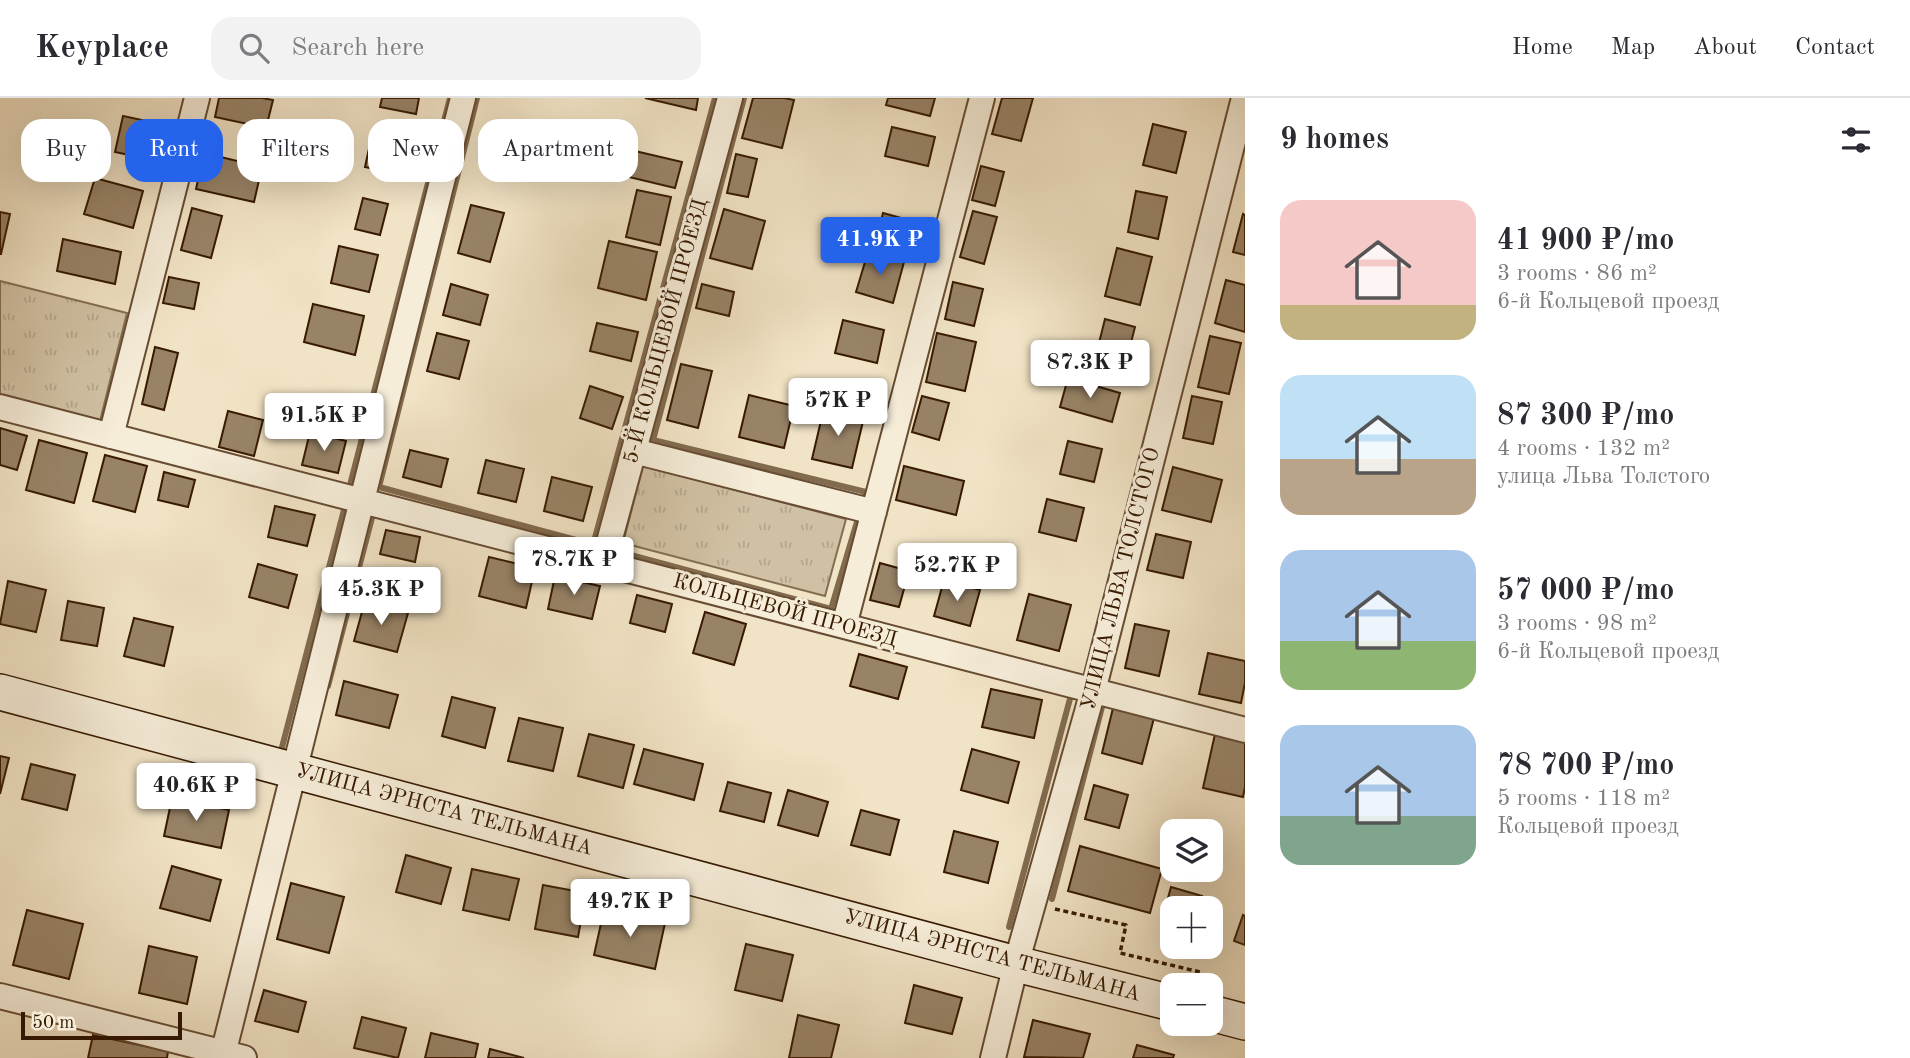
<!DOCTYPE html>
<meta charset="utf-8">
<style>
body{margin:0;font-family:"Old Standard TT",serif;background:#f2f2f3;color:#2b2b33;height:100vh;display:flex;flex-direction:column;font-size:26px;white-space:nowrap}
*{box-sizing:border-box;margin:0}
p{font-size:23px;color:#7c7c81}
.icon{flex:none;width:38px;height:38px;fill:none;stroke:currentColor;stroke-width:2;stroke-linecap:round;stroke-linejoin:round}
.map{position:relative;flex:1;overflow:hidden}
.side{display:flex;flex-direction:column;background:#fff;width:665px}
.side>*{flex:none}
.top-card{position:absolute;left:21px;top:21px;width:665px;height:63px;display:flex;gap:14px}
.controls{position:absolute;left:1160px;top:721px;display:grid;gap:14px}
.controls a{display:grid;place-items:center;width:63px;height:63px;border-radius:14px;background:#fff;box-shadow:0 7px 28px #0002;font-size:35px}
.scale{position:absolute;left:21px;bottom:18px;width:161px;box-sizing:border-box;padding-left:7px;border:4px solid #371a01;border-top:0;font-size:19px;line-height:24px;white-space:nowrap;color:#371a01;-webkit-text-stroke:5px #f6edd9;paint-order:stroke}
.price{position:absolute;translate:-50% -60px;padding:0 16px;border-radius:7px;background:#fff;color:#222;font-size:23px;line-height:46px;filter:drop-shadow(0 2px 4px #0008)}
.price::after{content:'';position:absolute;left:50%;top:42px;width:21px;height:16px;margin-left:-10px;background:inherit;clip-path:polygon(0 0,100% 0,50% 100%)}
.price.selected{background:#2563eb;color:#fff}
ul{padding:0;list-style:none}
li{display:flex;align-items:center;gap:21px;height:175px;padding:0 35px}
li span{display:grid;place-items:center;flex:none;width:196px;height:140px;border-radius:21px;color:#555}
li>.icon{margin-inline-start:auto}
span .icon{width:84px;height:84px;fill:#fffc;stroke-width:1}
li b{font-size:30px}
h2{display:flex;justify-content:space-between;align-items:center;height:84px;padding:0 35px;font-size:30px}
.pill{padding:0 24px;border-radius:21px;background:#fff;box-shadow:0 7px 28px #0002;font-size:24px;line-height:63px}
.pill.selected{background:#2563eb;color:#fff}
header{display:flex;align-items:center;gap:42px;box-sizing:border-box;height:98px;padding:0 35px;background:#fff;border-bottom:2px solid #e1e1e2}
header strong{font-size:33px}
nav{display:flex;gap:38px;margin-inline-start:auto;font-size:24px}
.search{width:490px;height:63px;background:#f2f2f3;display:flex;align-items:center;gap:18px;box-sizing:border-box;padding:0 24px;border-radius:21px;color:#7c7c81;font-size:26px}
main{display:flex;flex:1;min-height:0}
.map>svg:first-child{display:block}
</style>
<header>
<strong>Keyplace</strong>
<div class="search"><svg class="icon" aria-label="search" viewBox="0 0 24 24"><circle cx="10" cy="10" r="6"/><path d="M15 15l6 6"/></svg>Search here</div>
<nav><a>Home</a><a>Map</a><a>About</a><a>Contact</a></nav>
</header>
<main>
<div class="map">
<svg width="1245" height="960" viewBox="0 0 1245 960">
<defs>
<pattern id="park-tufts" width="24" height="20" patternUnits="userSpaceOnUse" patternTransform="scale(1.75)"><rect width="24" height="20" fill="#d1c1a4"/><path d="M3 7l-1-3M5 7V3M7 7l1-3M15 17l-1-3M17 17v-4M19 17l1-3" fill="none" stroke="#b4a58b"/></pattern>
</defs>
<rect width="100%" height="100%" fill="#f1e3c5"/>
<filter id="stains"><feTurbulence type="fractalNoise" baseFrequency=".00286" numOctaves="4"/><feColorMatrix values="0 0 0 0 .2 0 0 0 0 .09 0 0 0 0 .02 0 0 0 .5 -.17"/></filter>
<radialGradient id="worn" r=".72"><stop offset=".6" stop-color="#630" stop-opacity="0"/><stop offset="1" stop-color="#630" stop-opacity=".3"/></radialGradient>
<!-- park -->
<path fill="url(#park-tufts)" stroke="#846e52" stroke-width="2" d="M0 183 127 215 99 327 0 302Z
M643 368 846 421 825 498 623 445Z"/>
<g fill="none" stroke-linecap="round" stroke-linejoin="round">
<!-- stream -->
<path stroke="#816a4e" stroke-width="6" d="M477 0 379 389 602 449
M744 0 653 342 866 394 862 406
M350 387 450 0
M593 447 715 0
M612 452 831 511 859 417
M328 588 373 416 377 417
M281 653 345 408
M1052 801 1102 609
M1009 829 1071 597 1069 596"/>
</g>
<!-- building -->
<path fill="#988367" stroke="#371a01" stroke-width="2" d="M219 0H262L273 2 266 30 215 19Z
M382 0H419L416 16 380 9Z
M645 0H698L696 12Z
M753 0H784L794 2 782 50 742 40Z
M888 0H935L930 18 886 7Z
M1002 0H1033L1021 43 992 36Z
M123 18 156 25 148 61 115 54Z
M1153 26 1186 34 1176 75 1143 67Z
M892 29 935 39 928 68 885 58Z
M373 32 405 39 397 76 365 69Z
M635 53 682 64 675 90 629 79Z
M204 55 262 69 254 104 196 91Z
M736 56 757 61 748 99 727 95Z
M981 68 1004 74 995 108 972 102Z
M95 80 143 93 133 130 84 116Z
M637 92 671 99 660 147 626 139Z
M1136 93 1167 99 1158 141 1128 134Z
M363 100 388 106 380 137 355 131Z
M471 107 504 115 490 164 458 155Z
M192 110 222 118 211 160 181 152Z
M724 111 765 123 752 171 710 160Z
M973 113 997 119 984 166 960 159Z
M0 114 10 116 1 156H0Z
M883 115 912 123 906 146 877 139Z
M1243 116 1245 117V157L1233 154Z
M63 141 121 154 115 186 57 173Z
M609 143 657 154 646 202 598 190Z
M339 148 378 157 369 194 331 185Z
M1117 150 1152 159 1140 207 1105 198Z
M868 154 904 164 893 205 856 194Z
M169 179 199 185 194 211 163 205Z
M1226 182 1245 187V234L1215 225Z
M953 184 983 191 974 228 945 221Z
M451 186 488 197 480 227 443 217Z
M702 186 734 194 729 218 696 210Z
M313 206 364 218 355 257 304 244Z
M1105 221 1135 229 1126 264 1096 257Z
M843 222 884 232 877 265 835 255Z
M597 225 638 234 631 263 590 253Z
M437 235 469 243 459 281 427 273Z
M937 235 976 244 965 293 926 284Z
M1210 238 1241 245 1229 296 1198 289Z
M155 249 178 255 164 312 142 306Z
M681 266 712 273 698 330 667 322Z
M1068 280 1120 295 1112 324 1060 309Z
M590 288 623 299 612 331 580 320Z
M749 297 794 308 784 350 739 339Z
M922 298 949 305 939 342 912 334Z
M1192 298 1222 304 1213 346 1183 340Z
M824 310 864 319 852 370 812 361Z
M228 313 263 322 254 358 219 349Z
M0 330 27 338 17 372 0 367Z
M310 334 346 343 338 375 302 367Z
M39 342 87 355 74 405 26 392Z
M1068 343 1102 351 1094 384 1060 376Z
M410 352 448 361 441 389 403 379Z
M105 357 147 368 135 414 93 403Z
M486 362 524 371 516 404 478 395Z
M904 368 964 383 956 417 896 402Z
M1173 369 1222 382 1211 424 1162 412Z
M164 374 195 382 188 409 158 402Z
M552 379 592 389 583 423 544 413Z
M1047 401 1084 410 1076 443 1039 434Z
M275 408 315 417 307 448 268 439Z
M386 432 420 439 415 464 380 456Z
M1156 436 1191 444 1183 480 1147 472Z
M489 459 535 470 526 510 479 498Z
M880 465 909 473 899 509 870 502Z
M258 466 297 477 288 510 249 499Z
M555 478 600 488 592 521 548 511Z
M944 482 980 492 970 528 934 518Z
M8 483 46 492 36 534 0 526Z
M1029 496 1071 507 1059 553 1017 542Z
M637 497 672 506 665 534 630 525Z
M68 503 104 510 97 548 61 542Z
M365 503 408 515 397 554 354 543Z
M705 514 746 526 734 567 693 555Z
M134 520 173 529 164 568 124 558Z
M1135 526 1169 533 1159 578 1125 570Z
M1208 555 1245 563V585L1241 605 1199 596Z
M859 556 907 569 898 601 850 588Z
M344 583 398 597 389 630 336 617Z
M991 591 1042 602 1034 640 982 629Z
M452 599 495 610 485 650 442 638Z
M1113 610 1154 620 1142 666 1102 655Z
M519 620 563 630 553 673 508 663Z
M589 636 634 647 623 690 578 678Z
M1215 636 1245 644V689L1243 699 1203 690Z
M644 651 703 666 694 702 634 686Z
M972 651 1019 664 1008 705 961 692Z
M0 658 9 660 0 696Z
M31 666 75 677 67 712 22 701Z
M728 684 771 695 764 724 720 713Z
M1094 687 1128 697 1119 730 1085 721Z
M788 692 828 704 818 738 778 727Z
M172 700 229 712 221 750 164 738Z
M861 712 899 722 890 757 851 747Z
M954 733 998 744 988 785 944 774Z
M1080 748 1162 771 1150 815 1068 793Z
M406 757 451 770 441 806 396 794Z
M172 768 221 782 210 823 160 810Z
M472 771 519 781 509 822 463 812Z
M291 785 344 799 329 855 277 841Z
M543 787 586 795 578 839 535 831Z
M1171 789 1202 798 1199 810H1172V825L1162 822Z
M27 812 83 826 69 881 13 867Z
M604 812 665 825 655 871 594 857Z
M1243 817 1245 818V847L1234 843Z
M746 846 793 857 782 903 735 892Z
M149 848 197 859 187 906 139 895Z
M914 887 962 900 952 936 905 925Z
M264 892 306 904 298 934 255 923Z
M798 917 839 927 831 960H789Z
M362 919 406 930 398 960 354 950Z
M1033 922 1090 936 1083 960 1024 959Z
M431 935 478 946 475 960H425Z
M93 937 168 953 167 960H88Z
M1137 947 1174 957 1173 960H1133Z
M490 951 524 960H488Z"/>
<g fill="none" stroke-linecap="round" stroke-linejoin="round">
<defs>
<path id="street" d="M0 309 1245 632
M111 338 197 0
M634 353 874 414
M603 466 730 0
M844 528 982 0
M0 898 244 960
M222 960 463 0
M993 960 1016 866 1093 593 1244 0"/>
<path id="secondary" d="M0 594 1016 866 1172 905
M1211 915 1245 924"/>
</defs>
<!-- street casing -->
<use href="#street" stroke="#664c32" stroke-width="28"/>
<!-- secondary casing -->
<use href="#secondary" stroke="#371a01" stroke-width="38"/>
<!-- path -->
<path stroke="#371a01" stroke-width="3.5" stroke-dasharray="5 3.5" stroke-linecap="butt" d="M1055 811 1126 827 1120 855 1200 874 1197 887"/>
<!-- street -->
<use href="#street" stroke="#f6edd9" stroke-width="24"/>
<!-- secondary -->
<use href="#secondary" stroke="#f6edd9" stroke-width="35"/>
</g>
<g text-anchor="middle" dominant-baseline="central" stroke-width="6" stroke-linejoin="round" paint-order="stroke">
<!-- street labels -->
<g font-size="21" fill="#371a01" stroke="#f6edd9">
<text transform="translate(666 233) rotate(-75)">5-Й КОЛЬЦЕВОЙ ПРОЕЗД</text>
<text transform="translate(1121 481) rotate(-76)">УЛИЦА ЛЬВА ТОЛСТОГО</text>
<text transform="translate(785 513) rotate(15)">КОЛЬЦЕВОЙ ПРОЕЗД</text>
<text transform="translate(444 712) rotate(15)">УЛИЦА ЭРНСТА ТЕЛЬМАНА</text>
<text transform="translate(992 858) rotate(15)">УЛИЦА ЭРНСТА ТЕЛЬМАНА</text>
</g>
</g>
<rect width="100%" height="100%" filter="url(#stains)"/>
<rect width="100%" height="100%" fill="url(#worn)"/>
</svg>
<div class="controls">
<a><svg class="icon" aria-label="layers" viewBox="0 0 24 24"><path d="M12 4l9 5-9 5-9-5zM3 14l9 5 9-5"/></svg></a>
<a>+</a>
<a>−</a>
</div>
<div class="scale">50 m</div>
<b class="price selected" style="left:880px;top:179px">41.9K ₽</b>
<b class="price" style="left:1090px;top:302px">87.3K ₽</b>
<b class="price" style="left:838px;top:340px">57K ₽</b>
<b class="price" style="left:324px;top:355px">91.5K ₽</b>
<b class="price" style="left:574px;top:499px">78.7K ₽</b>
<b class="price" style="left:957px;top:505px">52.7K ₽</b>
<b class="price" style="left:381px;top:529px">45.3K ₽</b>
<b class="price" style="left:196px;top:725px">40.6K ₽</b>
<b class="price" style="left:630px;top:841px">49.7K ₽</b>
<div class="top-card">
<a class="pill">Buy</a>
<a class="pill selected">Rent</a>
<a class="pill">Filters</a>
<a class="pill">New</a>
<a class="pill">Apartment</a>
</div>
</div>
<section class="side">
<h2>9 homes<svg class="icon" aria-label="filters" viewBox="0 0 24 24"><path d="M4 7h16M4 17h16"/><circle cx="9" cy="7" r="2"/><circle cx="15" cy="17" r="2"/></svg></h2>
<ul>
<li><span style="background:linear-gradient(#f6c9c9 75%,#c2b280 0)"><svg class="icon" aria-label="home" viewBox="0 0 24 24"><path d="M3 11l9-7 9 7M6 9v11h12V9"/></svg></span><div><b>41 900 ₽/mo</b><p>3 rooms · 86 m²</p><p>6-й Кольцевой проезд</p></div></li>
<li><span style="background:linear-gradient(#bfe0f5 60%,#b9a48a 0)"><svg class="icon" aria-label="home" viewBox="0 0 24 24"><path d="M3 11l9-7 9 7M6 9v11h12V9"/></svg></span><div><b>87 300 ₽/mo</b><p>4 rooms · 132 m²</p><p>улица Льва Толстого</p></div></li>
<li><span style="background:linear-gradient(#a9c7e8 65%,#8fb573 0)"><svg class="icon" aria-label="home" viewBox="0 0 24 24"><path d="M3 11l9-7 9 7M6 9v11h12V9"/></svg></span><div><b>57 000 ₽/mo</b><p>3 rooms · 98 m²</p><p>6-й Кольцевой проезд</p></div></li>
<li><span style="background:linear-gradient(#a9c7e8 65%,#7fa58c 0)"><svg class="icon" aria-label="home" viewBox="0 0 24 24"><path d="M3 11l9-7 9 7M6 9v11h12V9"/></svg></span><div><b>78 700 ₽/mo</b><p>5 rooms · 118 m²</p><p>Кольцевой проезд</p></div></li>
</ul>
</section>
</main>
